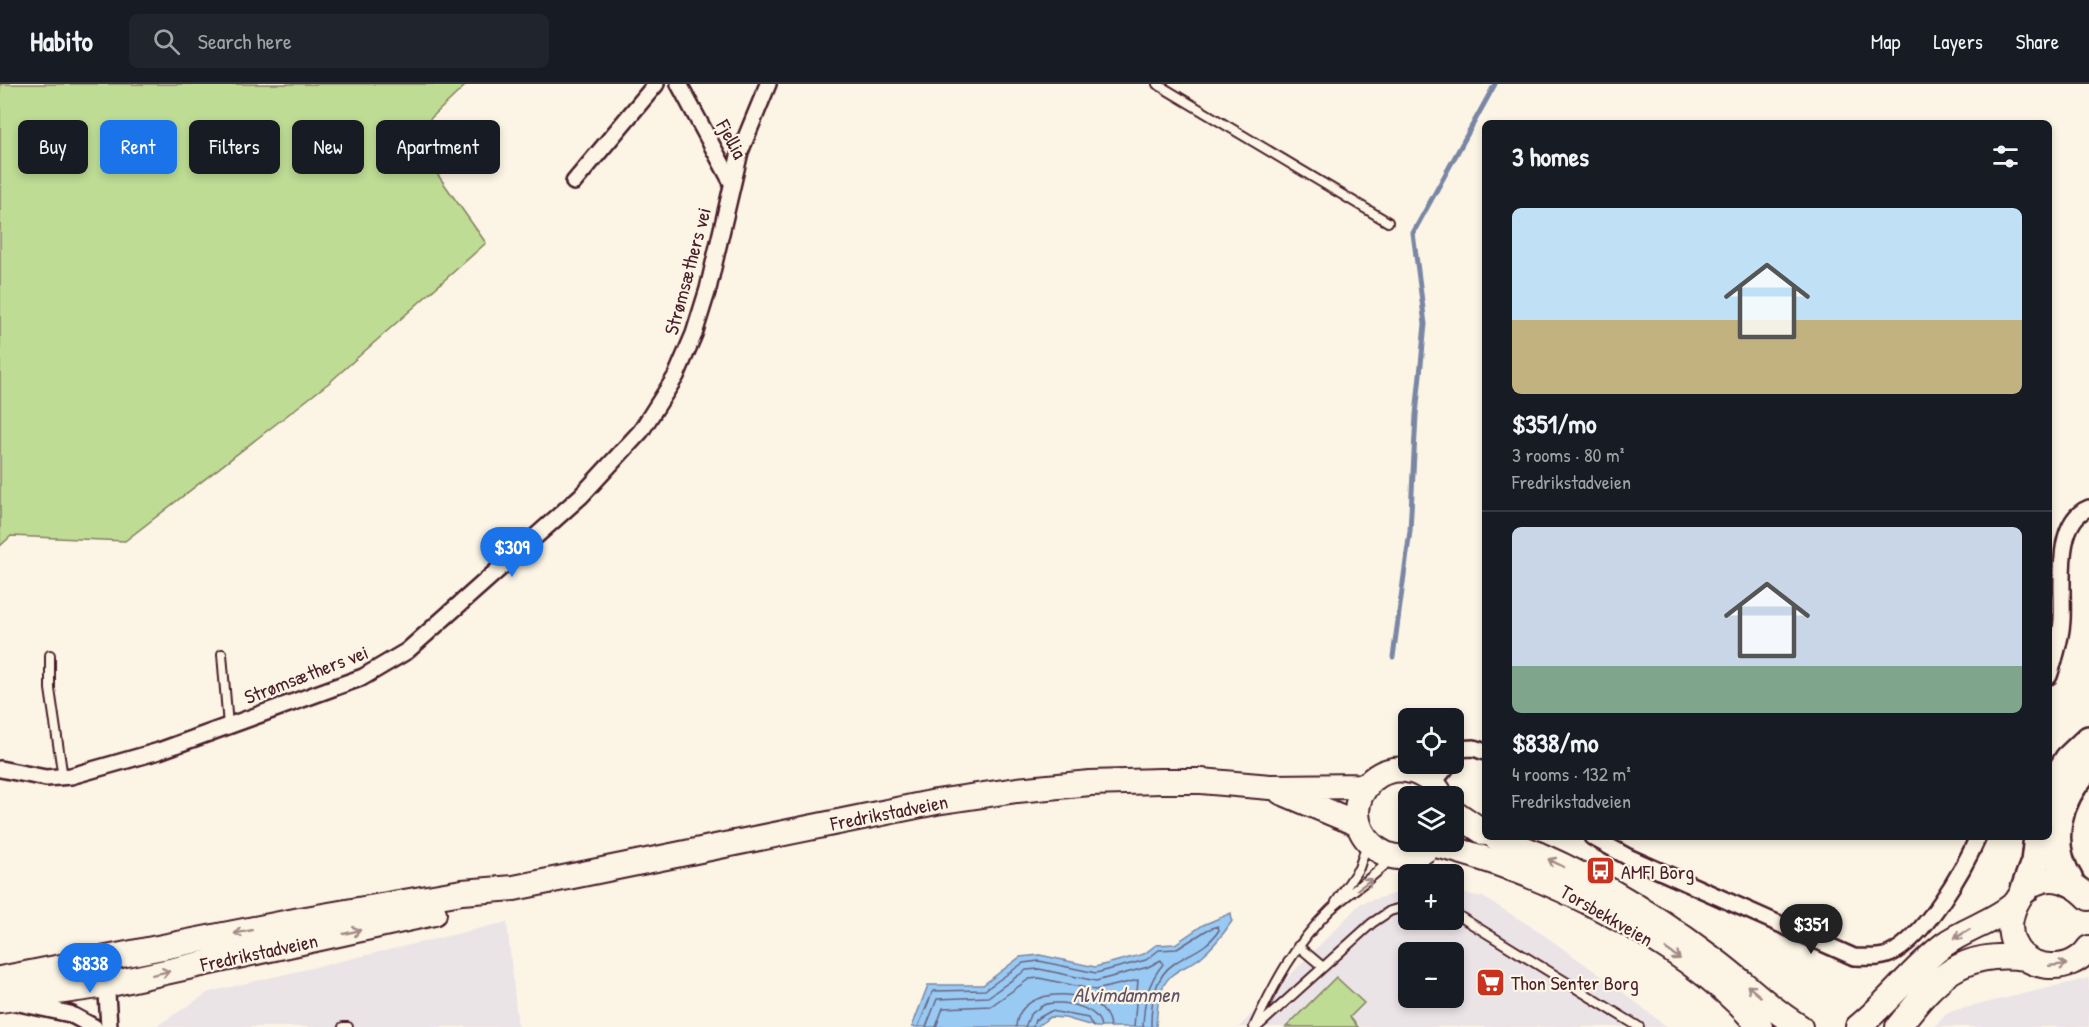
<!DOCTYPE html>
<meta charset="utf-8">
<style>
body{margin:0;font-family:"Patrick Hand",sans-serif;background:#20242c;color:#f1f3f6;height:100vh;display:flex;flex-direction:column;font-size:22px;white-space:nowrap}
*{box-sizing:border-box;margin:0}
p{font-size:20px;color:#9ea1a6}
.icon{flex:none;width:33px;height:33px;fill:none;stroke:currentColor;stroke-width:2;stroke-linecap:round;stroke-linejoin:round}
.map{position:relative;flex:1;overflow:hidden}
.sheet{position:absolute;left:1482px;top:36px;width:570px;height:720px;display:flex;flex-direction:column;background:#171b24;border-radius:9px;box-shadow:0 3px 9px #0003}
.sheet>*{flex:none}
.hud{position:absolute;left:18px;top:36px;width:570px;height:54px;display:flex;gap:12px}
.controls{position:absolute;left:1398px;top:624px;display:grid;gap:12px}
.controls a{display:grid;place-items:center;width:66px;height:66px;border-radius:9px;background:#171b24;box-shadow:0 3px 9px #0003;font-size:30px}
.price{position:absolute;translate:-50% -51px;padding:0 14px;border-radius:21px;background:#1a73e8;color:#fff;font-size:20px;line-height:39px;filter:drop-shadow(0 2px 3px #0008)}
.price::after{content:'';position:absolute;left:50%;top:36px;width:18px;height:14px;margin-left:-9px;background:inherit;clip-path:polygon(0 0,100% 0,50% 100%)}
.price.current{background:#222;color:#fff}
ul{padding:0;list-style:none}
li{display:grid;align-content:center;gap:12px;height:318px;padding:0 30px}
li+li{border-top:2px solid #363941}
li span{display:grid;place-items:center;height:186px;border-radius:9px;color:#555}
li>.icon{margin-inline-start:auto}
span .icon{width:108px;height:108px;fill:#fffc;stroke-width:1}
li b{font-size:26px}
h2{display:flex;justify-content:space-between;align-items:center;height:72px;padding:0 30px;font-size:26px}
.chip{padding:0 21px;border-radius:9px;background:#171b24;box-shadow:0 3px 9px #0003;font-size:21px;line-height:54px}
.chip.current{background:#1a73e8;color:#fff}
header{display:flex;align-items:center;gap:36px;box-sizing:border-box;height:84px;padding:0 30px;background:#171b24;border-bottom:2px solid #363941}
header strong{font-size:28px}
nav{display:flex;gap:33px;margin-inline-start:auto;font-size:21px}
.search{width:420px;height:54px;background:#20242c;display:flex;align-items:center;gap:15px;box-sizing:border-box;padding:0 21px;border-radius:9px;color:#9ea1a6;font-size:22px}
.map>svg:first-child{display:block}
</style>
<header>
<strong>Habito</strong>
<div class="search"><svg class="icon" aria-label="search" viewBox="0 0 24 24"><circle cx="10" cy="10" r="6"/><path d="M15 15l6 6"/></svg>Search here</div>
<nav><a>Map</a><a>Layers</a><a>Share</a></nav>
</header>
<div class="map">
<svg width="2089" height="943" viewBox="0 0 2089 943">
<rect width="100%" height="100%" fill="#fcf5e5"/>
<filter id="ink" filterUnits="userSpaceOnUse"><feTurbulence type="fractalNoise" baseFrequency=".0167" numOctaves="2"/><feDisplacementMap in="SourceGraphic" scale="12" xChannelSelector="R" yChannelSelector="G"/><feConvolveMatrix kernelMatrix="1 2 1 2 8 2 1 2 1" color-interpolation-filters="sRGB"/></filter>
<g filter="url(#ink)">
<!-- built -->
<path fill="#ebe4e7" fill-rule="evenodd" d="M1404 807H1408V836H1454V807L1483 813 1534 844 1613 900 1667 943H1239L1361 819ZM1408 868H1454V914H1408Z
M507 838 518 943H155L209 908Z
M2089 894V943H1934L1948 928Z"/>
<!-- green -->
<path fill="#bedc94" stroke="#847e60" stroke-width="1.5" d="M0 0H467L411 53 486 159 330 298 125 457 11 452 0 462Z
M1336 893 1364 919 1350 933 1358 943H1286Z"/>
<!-- water -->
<path fill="#98caf4" stroke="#7986a4" stroke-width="1.5" d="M1231 829 1232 837C1223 851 1214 862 1201 873 1185 886 1168 885 1160 910 1157 920 1157 932 1156 943H1096L1065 934 1050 933 1036 943H912L928 901H983L1020 873 1040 871 1095 883 1144 870 1156 861 1175 860 1203 841Z"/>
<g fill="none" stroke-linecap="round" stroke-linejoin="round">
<!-- shore -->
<path stroke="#69637b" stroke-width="1.5" d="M918 943 933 907 985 906 1023 879 1039 877 1096 889 1146 876 1159 866 1177 865 1207 846 1218 842 1219 846C1207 865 1191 868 1175 879 1153 893 1151 920 1151 943
M926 943 937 915 988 913 1026 886 1039 885 1096 897 1148 883 1161 876 1163 880C1147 900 1144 918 1143 943
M936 943 943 924 991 922 1029 895 1039 894 1095 906 1138 896 1134 943
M1016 943C1018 897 1108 903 1110 943
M1025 943 1030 931C1035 927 1041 921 1047 920 1063 916 1099 923 1101 943
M1033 943 1035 936 1051 927 1088 934 1093 943"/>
<!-- stream -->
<path stroke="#7986a4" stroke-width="5" d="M1393 573 1410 447 1416 331 1425 240 1413 149 1495 0"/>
<defs>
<path id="service" d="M1157 0 1388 138
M222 570 228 642
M50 571V605L63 694
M1336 818 1359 784 1367 760
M1454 829 1639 943
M1298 862 1323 883
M343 943H348
M1254 943C1274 900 1295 860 1330 826 1349 808 1372 795 1391 775
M1257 943 1372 839 1390 827 1408 822"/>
<path id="minor" d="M679 0 731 97
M574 98 656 0
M2049 592C2055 574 2061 555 2062 536 2064 504 2053 438 2089 424
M1454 665 1474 664 1485 668
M0 685 46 694 71 692 159 667 363 593 407 567 581 412 641 347 676 292 694 250 708 205 740 68 768 0
M1433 699 1449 680
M1592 753 1628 773 1854 873C1866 873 1879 875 1890 870 1925 853 1963 787 1978 753
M105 875 109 943
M19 919 70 930 94 943"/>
<path id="primary" d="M1281 708 1358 740
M1454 728 1485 749
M1495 753C1572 781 1645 824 1710 873 1741 895 1768 924 1800 943
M1434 758C1394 803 1327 739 1372 696 1381 688 1394 684 1406 686 1422 688 1435 698 1441 712
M1432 760C1538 784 1689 859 1760 943
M2089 814C2023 748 1972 875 2049 882 2065 883 2080 877 2089 864
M0 895 300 836 462 808 514 804 936 718 1017 706 1090 699 1160 697H1201L1270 703 1367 702
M0 916 106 901 434 829
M1858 943C1889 918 1913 884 1945 860 1966 845 1993 838 2013 821
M1898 943C1937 893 1960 866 2026 874"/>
<path id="motorway" d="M2049 707 2069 675 2089 656
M2070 798C2045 759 2057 713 2089 682
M2025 805 2035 778 2038 753"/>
</defs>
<!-- service casing -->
<use href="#service" stroke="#4a1f2b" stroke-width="12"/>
<!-- minor casing -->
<use href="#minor" stroke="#4a1f2b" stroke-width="20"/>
<!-- primary casing -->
<use href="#primary" stroke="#4a1f2b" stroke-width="28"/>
<!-- motorway casing -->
<use href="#motorway" stroke="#4a1f2b" stroke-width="32"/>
<!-- service -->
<use href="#service" stroke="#fcf5e5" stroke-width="8"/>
<!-- minor -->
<use href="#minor" stroke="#fcf5e5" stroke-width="15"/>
<!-- primary -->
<use href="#primary" stroke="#fcf5e5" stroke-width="24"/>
<!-- motorway -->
<use href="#motorway" stroke="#fcf5e5" stroke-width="27"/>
</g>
<!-- one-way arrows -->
<defs><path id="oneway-shaft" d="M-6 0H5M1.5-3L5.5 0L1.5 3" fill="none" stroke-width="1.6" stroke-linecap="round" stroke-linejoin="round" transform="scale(1.5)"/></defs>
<g stroke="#a38a88">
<use href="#oneway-shaft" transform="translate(1556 779) rotate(-153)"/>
<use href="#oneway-shaft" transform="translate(1365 800) rotate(-36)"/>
<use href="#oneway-shaft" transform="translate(243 848) rotate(169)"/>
<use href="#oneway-shaft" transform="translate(352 848) rotate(-13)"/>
<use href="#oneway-shaft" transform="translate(1962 850) rotate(149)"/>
<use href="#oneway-shaft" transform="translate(1673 870) rotate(35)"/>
<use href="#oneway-shaft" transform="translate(2058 881) rotate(-5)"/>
<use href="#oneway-shaft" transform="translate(161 889) rotate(-12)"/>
<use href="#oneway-shaft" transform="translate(1754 907) rotate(-140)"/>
</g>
</g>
<!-- icons -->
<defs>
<symbol id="bus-square" viewBox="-11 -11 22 22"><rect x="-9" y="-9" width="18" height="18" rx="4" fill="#c8321e" stroke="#fcf5e5"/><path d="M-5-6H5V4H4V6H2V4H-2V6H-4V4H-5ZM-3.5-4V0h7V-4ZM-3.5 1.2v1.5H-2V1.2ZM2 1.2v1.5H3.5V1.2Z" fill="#fff"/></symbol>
<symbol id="supermarket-square" viewBox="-11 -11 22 22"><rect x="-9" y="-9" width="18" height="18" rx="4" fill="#c8321e" stroke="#fcf5e5"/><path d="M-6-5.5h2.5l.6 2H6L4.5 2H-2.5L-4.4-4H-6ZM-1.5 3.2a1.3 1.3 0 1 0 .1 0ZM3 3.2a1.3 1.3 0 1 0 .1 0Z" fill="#fff"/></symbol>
</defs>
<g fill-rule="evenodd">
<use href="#bus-square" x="1584" y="770" width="33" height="33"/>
<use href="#supermarket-square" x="1474" y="882" width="33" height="33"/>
</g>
<g text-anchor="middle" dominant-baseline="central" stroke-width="4.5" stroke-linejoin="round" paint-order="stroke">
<!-- street labels -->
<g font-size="20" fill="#4a1f2b" stroke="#fcf5e5">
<text transform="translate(732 55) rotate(61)">Fjellia</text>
<text transform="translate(687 187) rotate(-75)">Strømsæthers vei</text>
<text transform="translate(306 590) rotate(-21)">Strømsæthers vei</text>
<text transform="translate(889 728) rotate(-11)">Fredrikstadveien</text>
<text transform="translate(1607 831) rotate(30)">Torsbekkveien</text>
<text transform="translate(259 868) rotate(-12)">Fredrikstadveien</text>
</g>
<!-- poi labels -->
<g font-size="20" fill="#4a1f2b" stroke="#fcf5e5" text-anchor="start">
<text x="1621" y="787">AMFI Borg</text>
<text x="1511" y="898">Thon Senter Borg</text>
</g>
<!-- water labels -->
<g font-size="21" font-style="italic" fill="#615267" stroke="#fcf5e5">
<text x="1126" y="910">Alvimdammen</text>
</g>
</g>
</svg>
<div class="controls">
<a><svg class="icon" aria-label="locate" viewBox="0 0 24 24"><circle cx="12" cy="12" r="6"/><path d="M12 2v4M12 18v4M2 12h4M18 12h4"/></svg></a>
<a><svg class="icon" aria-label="layers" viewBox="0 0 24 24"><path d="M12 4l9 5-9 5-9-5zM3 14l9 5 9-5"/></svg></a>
<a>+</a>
<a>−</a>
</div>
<b class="price" style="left:512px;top:494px">$309</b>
<b class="price current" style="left:1811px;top:871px">$351</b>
<b class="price" style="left:90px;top:910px">$838</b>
<div class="hud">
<a class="chip">Buy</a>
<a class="chip current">Rent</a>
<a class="chip">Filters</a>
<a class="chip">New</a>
<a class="chip">Apartment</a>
</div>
<section class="sheet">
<h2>3 homes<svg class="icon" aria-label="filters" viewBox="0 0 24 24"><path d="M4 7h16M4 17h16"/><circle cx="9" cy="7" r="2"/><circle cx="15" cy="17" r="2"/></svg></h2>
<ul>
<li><span style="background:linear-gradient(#bfe0f5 60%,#c2b280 0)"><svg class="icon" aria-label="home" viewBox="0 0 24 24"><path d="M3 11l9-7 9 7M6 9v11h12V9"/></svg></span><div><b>$351/mo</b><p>3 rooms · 80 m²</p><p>Fredrikstadveien</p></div></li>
<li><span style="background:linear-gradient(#c9d6e8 75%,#7fa58c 0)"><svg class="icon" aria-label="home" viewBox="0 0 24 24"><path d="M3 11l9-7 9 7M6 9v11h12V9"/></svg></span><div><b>$838/mo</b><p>4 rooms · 132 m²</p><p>Fredrikstadveien</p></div></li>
</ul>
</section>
</div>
